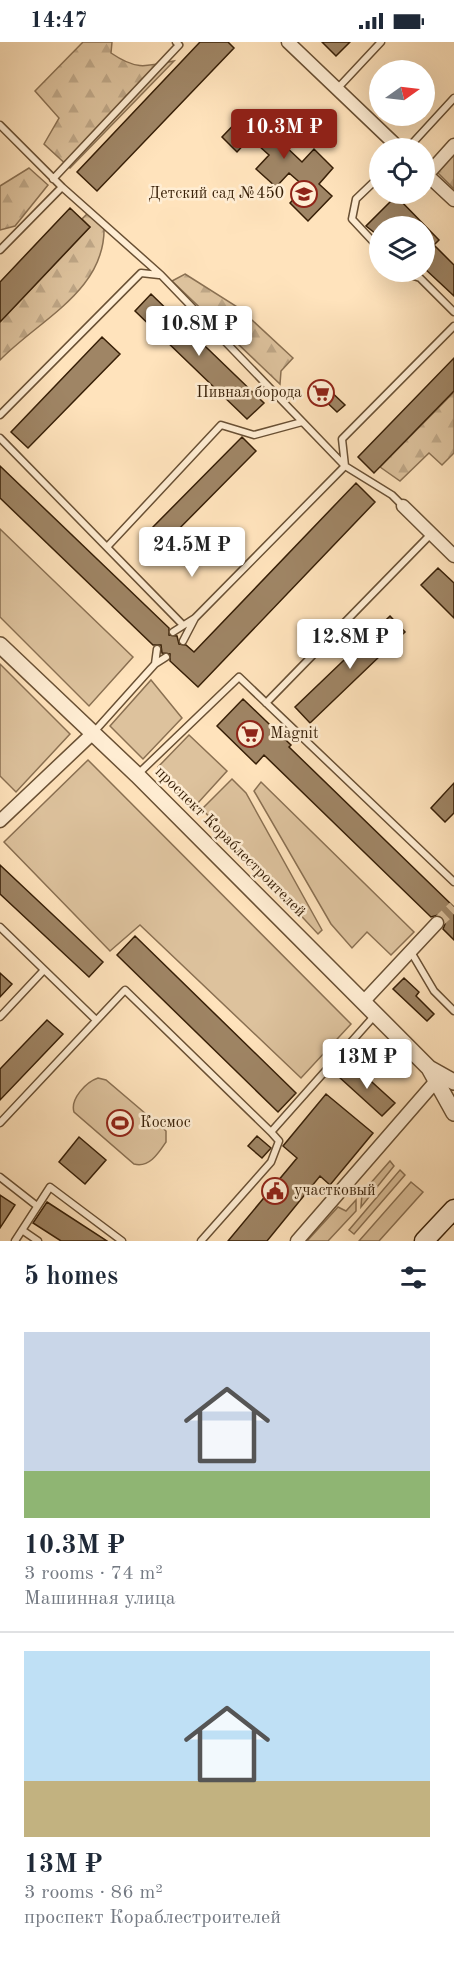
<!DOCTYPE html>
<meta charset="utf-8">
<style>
body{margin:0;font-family:"Old Standard TT",serif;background:#f6f6f7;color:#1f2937;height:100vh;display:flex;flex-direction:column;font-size:22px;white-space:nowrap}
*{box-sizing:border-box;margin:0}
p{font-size:20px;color:#747a83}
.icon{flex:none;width:33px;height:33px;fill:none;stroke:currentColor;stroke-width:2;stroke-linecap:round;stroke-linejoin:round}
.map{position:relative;height:1199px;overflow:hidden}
.details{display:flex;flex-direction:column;background:#fff;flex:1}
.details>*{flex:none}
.needle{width:39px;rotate:76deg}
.buttons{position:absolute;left:369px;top:18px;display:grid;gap:12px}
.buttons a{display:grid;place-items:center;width:66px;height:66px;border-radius:50%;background:#fff;box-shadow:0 6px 24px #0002;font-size:30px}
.price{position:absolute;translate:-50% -51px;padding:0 14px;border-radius:6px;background:#fff;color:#222;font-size:20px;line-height:39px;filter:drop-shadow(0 2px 3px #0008)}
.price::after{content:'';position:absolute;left:50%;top:36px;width:18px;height:14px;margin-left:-9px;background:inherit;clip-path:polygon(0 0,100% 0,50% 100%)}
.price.current{background:#8f2418;color:#fff}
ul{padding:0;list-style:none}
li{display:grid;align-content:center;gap:12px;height:318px;padding:0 24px}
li+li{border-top:2px solid #e0e1e3}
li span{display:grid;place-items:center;height:186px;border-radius:0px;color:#555}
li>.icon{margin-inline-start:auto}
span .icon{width:108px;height:108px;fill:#fffc;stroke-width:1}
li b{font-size:26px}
h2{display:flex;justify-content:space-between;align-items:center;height:72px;padding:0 24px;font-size:26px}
.status{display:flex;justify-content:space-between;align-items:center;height:42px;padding:0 30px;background:#fff;direction:ltr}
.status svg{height:16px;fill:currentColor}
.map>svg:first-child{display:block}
</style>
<div class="status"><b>14:47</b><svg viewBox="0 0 49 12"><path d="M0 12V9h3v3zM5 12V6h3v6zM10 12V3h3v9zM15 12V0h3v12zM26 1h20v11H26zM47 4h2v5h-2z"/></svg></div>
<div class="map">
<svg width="454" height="1199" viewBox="0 0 454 1199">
<defs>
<pattern id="forest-firs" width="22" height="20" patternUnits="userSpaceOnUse" patternTransform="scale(1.5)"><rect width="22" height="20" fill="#ddc29d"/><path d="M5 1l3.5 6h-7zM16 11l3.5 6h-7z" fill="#bea686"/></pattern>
</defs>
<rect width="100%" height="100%" fill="#ffe3bc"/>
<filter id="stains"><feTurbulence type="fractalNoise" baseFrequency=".00333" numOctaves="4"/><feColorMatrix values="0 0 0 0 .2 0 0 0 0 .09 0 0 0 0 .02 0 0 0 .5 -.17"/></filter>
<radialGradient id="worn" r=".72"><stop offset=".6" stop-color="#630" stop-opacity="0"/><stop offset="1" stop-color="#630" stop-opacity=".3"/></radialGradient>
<!-- green -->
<path fill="#ddc29d" stroke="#8a7052" stroke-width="1.5" d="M0 487 133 615 89 664 0 575Z
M0 622 70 692 16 750 0 734Z
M151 638 182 676 143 717 110 684Z
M189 693 227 729 197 762 158 725Z
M88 718 351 982 301 1036 140 883 110 909 4 800Z
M232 737 246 751 322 888 318 892 202 767Z
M261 740 414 890 391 913 367 890 352 906 331 882 254 749Z
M98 1036 106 1038 166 1089V1100C158 1112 149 1126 134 1122L74 1070C70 1057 86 1040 98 1036Z
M390 1119 394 1124 361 1165 362 1151Z
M400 1128 405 1133 354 1192 349 1188Z
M411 1140 423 1150 379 1199H359Z
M356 1158V1169L328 1199H307L338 1165 346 1169Z"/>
<!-- forest -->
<path fill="url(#forest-firs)" stroke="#8a7052" stroke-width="1.5" d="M83 0H112L111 11C136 28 145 25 174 19L70 126 44 102 59 76 35 49Z
M454 111V147L437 130Z
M29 126 48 143 15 184 0 188V144Z
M89 170 104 183C107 248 40 277 0 318V280L90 185 82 177Z
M185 232 239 266 293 316 281 329 280 342 172 239Z
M454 350V411L442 423 429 411 400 439 380 425Z"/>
<!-- building -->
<path fill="#9f8565" stroke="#371f07" stroke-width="1.5" d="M200 0H228L234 6 97 149 77 130Z
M322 0H350L336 14Z
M277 69 296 88 283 102 302 120 314 107 333 126 319 142 332 154 308 179 290 161 305 145 289 131 276 145 256 127 269 113 250 96 237 110 222 95 245 71 261 86Z
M396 154 439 198 434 203 454 223V254L424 226V184H380V195L366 184Z
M70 166 90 185 0 280V240Z
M151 252 264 361 247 377 135 269Z
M102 295 120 312 28 406 11 390Z
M454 316V349L374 431 358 415Z
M324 343 345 363 337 370 317 351Z
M242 395 256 409 163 503 149 489Z
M0 424 169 586V593L177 594 179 602 186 603 194 610 356 441 375 460 198 645 170 619V612L162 611 161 603H153L0 456Z
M438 526 454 541V576L421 543Z
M390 574 405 590 310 681 295 665Z
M243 657 291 703 289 705 454 865V898L443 887 445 882 443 875 438 873 431 875 264 713 256 722 217 684Z
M454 741V771L445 780 431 766Z
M0 823 103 920 89 935 0 852Z
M135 894 296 1051 278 1070 117 913Z
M0 931 12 942 0 955Z
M404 936 419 950 416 954 434 972 427 979 393 947Z
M47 978 63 992 0 1058V1027Z
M351 1021 395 1061 382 1074 339 1035Z
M326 1052 373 1091 330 1143 320 1134 267 1199H228L297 1116 283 1104Z
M257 1094 271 1106 262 1116 248 1104Z
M79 1095 106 1118 85 1142 59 1120Z
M0 1153 15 1163 0 1186Z
M47 1160 107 1199H61L33 1181Z"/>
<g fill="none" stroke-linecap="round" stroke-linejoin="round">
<!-- minor-tunnel -->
<path stroke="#d7bc98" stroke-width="12" stroke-dasharray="12 6" stroke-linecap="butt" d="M437 881 454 865"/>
<defs>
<path id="service" d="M337 47 381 0
M0 83 62 145 0 208
M408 106 454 56
M380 134 356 157 352 177 380 207
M53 137 179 3 176 0
M62 145 161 233 345 424 392 453 403 464
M401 230 420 236 454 270
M0 373 141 231 159 233
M0 396 182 582
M107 505 221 383 254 393 302 380
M173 590 195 576 345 424 342 397 454 284
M183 599 195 576
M155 622 157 607
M266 661 431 492
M93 691 155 622 166 615
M138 732 239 635 454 840
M0 885 96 978
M411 910 434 949 454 969
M0 975 44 928
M0 1081 125 948 271 1090
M0 1135 37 1164
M22 1188 38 1199
M15 1199 50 1145 122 1199
M201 1199 271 1120 279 1099 271 1090 376 972"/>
<path id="minor" d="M288 0 399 106
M424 130 454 158
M427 133 454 103
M403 464 454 514
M0 779 93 691
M364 959 437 881
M297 1199 436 1039"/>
<path id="tertiary" d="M0 603 137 733 429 1026 454 1040
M429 1026 454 1071"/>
<path id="secondary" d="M424 1199 454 1167"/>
</defs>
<!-- service casing -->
<use href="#service" stroke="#695034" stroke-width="9"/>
<!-- minor casing -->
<use href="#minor" stroke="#695034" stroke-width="15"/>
<!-- tertiary casing -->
<use href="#tertiary" stroke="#695034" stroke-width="18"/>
<!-- secondary casing -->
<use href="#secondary" stroke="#371f07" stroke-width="21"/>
<!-- service -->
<use href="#service" stroke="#ffedd3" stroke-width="6"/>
<!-- minor -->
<use href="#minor" stroke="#ffedd3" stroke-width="12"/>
<!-- tertiary -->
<use href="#tertiary" stroke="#ffedd3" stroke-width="15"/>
<!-- secondary -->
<use href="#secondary" stroke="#ffedd3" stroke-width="18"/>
</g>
<!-- icons -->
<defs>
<symbol id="school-ring" viewBox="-11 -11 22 22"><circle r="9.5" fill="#ffedd3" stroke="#8f2418" stroke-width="1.5"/><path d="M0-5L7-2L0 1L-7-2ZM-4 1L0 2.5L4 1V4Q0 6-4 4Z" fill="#8f2418"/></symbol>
<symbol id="supermarket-ring" viewBox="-11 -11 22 22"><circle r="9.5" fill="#ffedd3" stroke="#8f2418" stroke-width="1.5"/><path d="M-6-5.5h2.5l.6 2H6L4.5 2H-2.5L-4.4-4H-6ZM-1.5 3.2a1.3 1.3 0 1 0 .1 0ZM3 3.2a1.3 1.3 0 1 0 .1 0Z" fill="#8f2418"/></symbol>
<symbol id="stadium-ring" viewBox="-11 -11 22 22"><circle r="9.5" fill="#ffedd3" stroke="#8f2418" stroke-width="1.5"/><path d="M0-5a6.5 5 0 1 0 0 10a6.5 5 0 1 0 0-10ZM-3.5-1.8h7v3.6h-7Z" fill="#8f2418"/></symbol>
<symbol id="civic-ring" viewBox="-11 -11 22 22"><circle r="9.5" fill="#ffedd3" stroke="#8f2418" stroke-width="1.5"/><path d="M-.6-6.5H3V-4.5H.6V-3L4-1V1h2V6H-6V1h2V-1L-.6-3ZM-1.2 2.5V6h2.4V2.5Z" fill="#8f2418"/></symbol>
</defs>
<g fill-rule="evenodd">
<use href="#school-ring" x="289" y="137" width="30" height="30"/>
<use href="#supermarket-ring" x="306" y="336" width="30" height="30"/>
<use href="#supermarket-ring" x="235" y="677" width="30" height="30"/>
<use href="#stadium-ring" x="105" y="1066" width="30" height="30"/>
<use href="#civic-ring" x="260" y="1134" width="30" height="30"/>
</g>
<g text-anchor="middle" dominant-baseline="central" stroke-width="5" stroke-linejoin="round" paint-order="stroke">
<!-- poi labels -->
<g font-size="16" fill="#371f07" stroke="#ffedd3" text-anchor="start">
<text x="284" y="152" text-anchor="end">Детский сад №450</text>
<text x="302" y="351" text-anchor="end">Пивная борода</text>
<text x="270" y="692">Magnit</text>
<text x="140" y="1081">Космос</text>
<text x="294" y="1149">участковый</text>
</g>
<!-- street labels -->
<g font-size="16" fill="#371f07" stroke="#ffedd3">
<text transform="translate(230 800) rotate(45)">проспект Кораблестроителей</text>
</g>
</g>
<rect width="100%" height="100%" filter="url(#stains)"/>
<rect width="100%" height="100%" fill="url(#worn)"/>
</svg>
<div class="buttons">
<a><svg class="needle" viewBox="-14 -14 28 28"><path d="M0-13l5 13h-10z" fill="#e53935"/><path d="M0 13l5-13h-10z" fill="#747a83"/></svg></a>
<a><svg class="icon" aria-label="locate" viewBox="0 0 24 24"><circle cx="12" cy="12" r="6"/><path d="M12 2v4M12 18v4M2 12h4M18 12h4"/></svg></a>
<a><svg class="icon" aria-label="layers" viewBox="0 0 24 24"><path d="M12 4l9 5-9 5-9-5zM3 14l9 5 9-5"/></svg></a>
</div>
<b class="price current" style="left:284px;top:118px">10.3M ₽</b>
<b class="price" style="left:199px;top:315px">10.8M ₽</b>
<b class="price" style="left:192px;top:536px">24.5M ₽</b>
<b class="price" style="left:350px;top:628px">12.8M ₽</b>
<b class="price" style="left:367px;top:1048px">13M ₽</b>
</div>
<section class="details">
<h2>5 homes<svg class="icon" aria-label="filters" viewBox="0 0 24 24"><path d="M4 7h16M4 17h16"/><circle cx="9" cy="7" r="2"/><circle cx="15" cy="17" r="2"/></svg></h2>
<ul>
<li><span style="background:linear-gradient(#c9d6e8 75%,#8fb573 0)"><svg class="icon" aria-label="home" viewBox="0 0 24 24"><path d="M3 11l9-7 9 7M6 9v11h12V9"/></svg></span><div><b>10.3M ₽</b><p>3 rooms · 74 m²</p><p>Машинная улица</p></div></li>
<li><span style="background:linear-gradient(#bfe0f5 70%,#c2b280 0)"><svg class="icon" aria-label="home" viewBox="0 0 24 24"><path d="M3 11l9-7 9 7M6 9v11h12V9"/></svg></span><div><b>13M ₽</b><p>3 rooms · 86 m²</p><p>проспект Кораблестроителей</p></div></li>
</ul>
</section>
